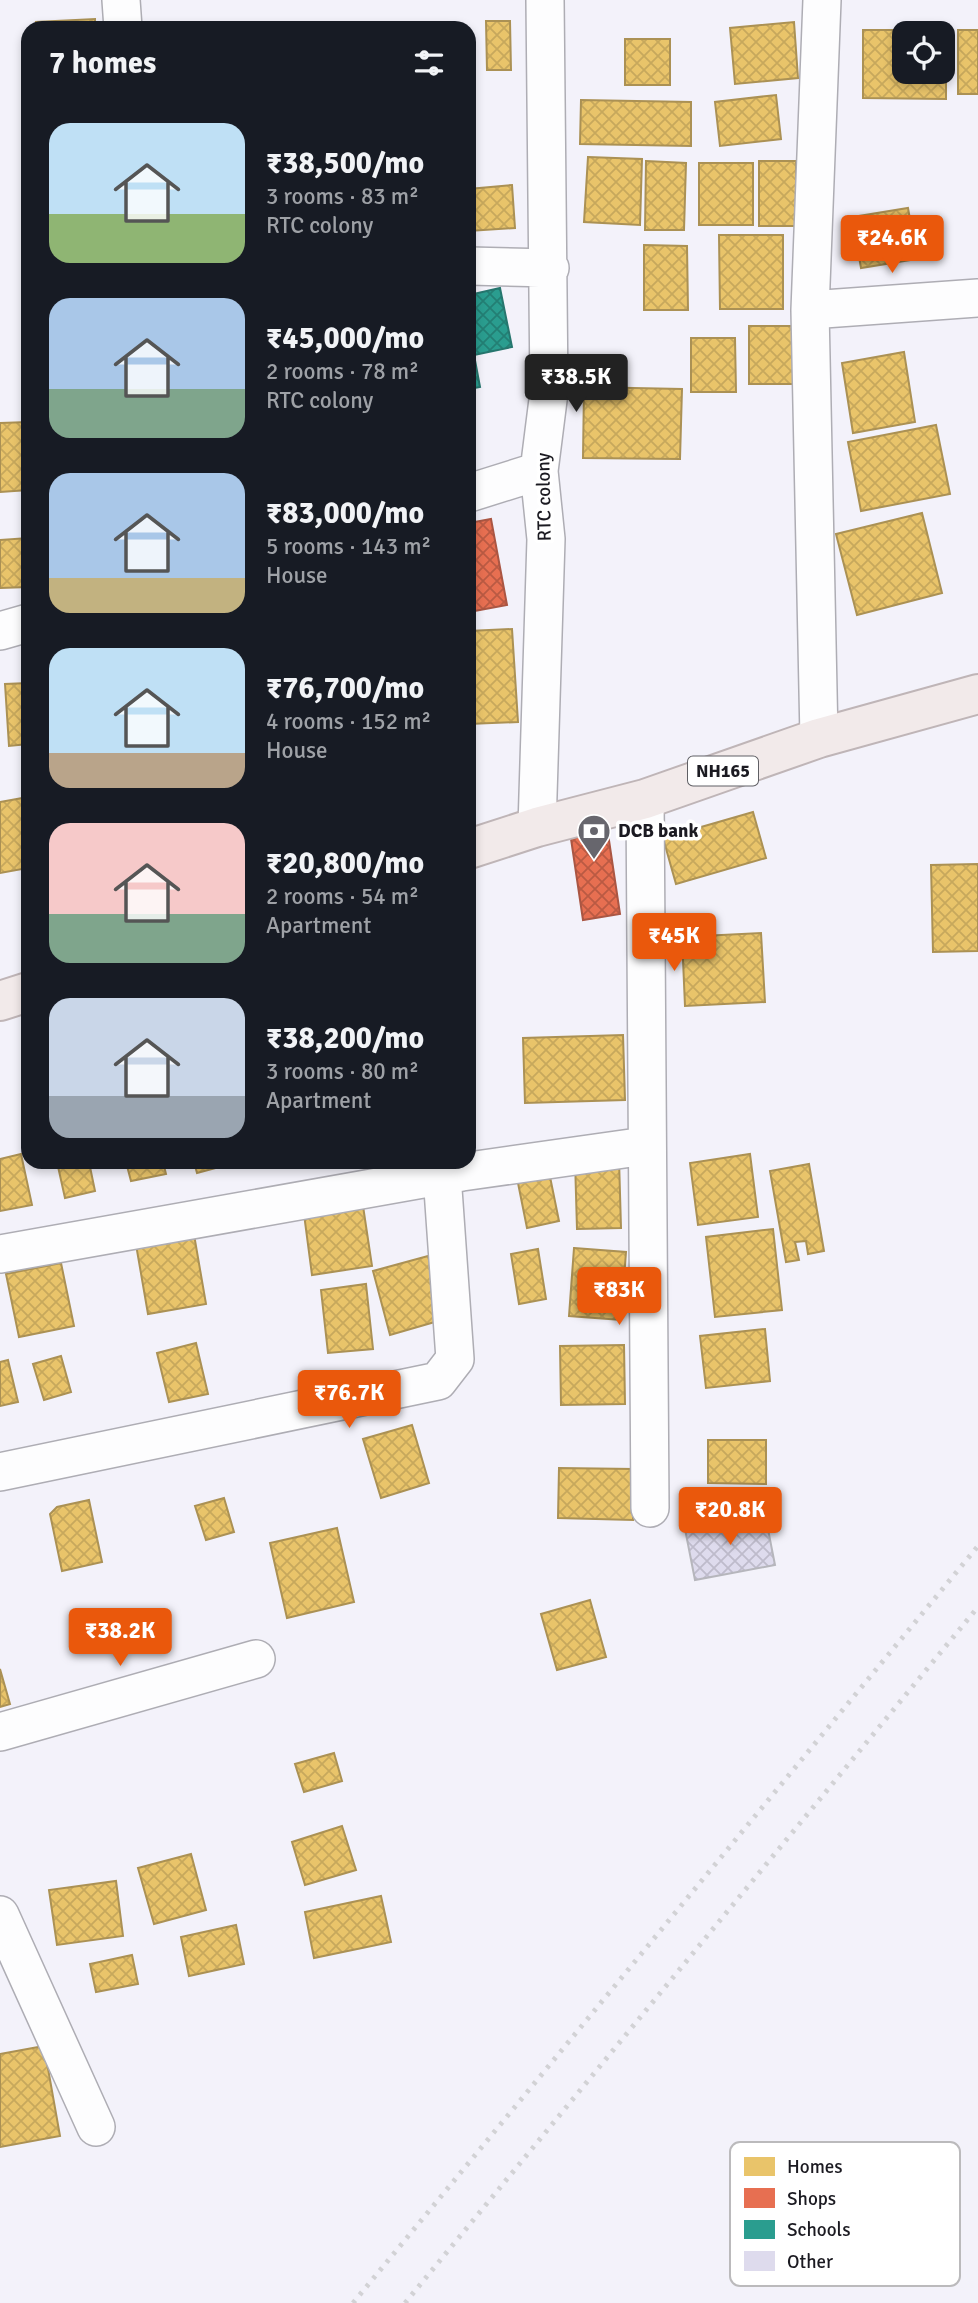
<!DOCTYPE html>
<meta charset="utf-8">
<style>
body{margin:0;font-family:Signika,sans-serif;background:#20242c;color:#f1f3f6;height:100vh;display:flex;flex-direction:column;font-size:26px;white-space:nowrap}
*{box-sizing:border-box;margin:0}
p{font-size:23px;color:#9ea1a6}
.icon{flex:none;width:38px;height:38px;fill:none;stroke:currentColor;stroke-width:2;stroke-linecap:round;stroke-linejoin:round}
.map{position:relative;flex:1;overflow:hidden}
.details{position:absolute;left:21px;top:21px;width:455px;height:1148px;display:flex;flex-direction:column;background:#171b24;border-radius:21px;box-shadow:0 4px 10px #0003}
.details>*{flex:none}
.buttons{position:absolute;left:892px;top:21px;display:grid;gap:14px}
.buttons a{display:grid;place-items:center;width:63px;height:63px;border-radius:14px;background:#171b24;box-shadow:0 4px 10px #0003;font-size:35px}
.price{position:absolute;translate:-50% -60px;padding:0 16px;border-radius:7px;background:#ea580c;color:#fff;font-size:23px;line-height:46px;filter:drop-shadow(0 2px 4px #0008)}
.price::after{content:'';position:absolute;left:50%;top:42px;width:21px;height:16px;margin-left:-10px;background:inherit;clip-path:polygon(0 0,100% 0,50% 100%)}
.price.selected{background:#222;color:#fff}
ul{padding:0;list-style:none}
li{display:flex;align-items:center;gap:21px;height:175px;padding:0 28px}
li span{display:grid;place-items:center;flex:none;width:196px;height:140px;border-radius:21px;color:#555}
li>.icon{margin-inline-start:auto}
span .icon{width:84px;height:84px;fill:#fffc;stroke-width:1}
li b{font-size:30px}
h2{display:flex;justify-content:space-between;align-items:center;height:84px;padding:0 28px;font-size:30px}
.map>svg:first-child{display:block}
</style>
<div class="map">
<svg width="978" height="2303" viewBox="0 0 978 2303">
<defs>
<pattern id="homes-cross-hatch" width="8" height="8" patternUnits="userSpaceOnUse" patternTransform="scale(1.75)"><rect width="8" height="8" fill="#e9c46a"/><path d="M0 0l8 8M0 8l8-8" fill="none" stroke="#c7a85c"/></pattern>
<pattern id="shops-cross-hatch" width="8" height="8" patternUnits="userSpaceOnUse" patternTransform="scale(1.75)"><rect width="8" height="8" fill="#e76f51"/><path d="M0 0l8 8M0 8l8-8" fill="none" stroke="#ba5a43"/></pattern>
<pattern id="schools-cross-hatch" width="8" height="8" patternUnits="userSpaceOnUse" patternTransform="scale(1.75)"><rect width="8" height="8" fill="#2a9d8f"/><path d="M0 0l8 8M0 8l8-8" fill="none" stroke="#237f74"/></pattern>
<pattern id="building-cross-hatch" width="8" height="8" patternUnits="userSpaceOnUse" patternTransform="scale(1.75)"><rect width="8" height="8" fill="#dedbed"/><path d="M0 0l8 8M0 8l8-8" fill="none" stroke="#bebbcb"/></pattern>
</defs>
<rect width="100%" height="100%" fill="#f3f2fa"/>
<!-- homes -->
<path fill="url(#homes-cross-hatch)" stroke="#ab9154" stroke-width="2" d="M95 19V28H37L36 22Z
M486 21H510L511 70H487Z
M794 22 798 78 735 84 730 28Z
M356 24V28H300V25Z
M863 30H894V46H905V72H943V46H946V99L863 98Z
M958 30H978V94H958Z
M625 39H670V85H625Z
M776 95 781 139 720 146 715 102Z
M581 100 691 102V146L580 144Z
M588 157 642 159 640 225 584 222Z
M646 161 686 163 684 230H645Z
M759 161H796V226H759Z
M699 163H753V225H699Z
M512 185 515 228 469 231V189Z
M908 208 917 259 861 268 852 217Z
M719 235H783V309H720Z
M644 245 687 246 688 310H644Z
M749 326H794V384H749Z
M691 338H735L736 392H691Z
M904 352 915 422 853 433 842 363Z
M584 387 682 389 680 459 583 458Z
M28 422V490L0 492V423Z
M936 425 950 494 861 511 848 442Z
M922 513 942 593 857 615 836 534Z
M28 538V587L0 588V540Z
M512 629 518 722 469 724V631Z
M28 683V744L9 746 5 684Z
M28 797V868L0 873V802Z
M753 812 766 858 676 884 663 838Z
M978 864V951L933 952 931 865Z
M761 933 765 1002 685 1006 682 937Z
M623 1035 625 1100 525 1103 523 1038Z
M21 1154 32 1205 0 1211V1159Z
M750 1154 758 1217 698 1225 690 1163Z
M619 1159 621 1228 577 1229 575 1160Z
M57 1162H89L95 1191 65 1198Z
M126 1162H163L166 1174 131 1181Z
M194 1162H238L197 1173Z
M547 1162 559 1221 527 1228 515 1168Z
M809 1164 824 1251 808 1254 806 1241 795 1242 799 1260 786 1262 770 1171Z
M363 1206 372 1266 312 1275 304 1214Z
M192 1223 206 1304 148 1314 134 1233Z
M773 1229 782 1310 715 1317 706 1237Z
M574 1248 626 1252 621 1320 569 1316Z
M538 1249 546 1299 519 1304 511 1254Z
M428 1256 445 1319 390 1335 373 1271Z
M61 1263 74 1326 19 1337 6 1274Z
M366 1284 373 1349 328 1353 321 1290Z
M765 1329 770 1381 706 1388 700 1336Z
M196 1343 208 1394 169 1402 157 1353Z
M624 1345 625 1404 561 1405 560 1346Z
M61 1356 71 1392 44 1400 33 1364Z
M8 1360 18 1402 0 1406V1362Z
M412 1425 429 1483 381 1498 363 1439Z
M708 1440H766V1484L708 1483Z
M559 1468 634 1469 633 1520 558 1518Z
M224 1498 234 1532 206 1540 195 1506Z
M89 1500 102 1562 62 1571 50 1514 57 1507Z
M337 1528 354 1602 287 1618 270 1543Z
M590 1600 606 1657 557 1670 541 1614Z
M0 1669 10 1704 0 1707Z
M334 1753 342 1781 304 1792 295 1764Z
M342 1826 356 1870 305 1885 292 1842Z
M191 1854 206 1910 154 1924 138 1868Z
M116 1881 123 1936 57 1945 49 1890Z
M381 1896 391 1942 314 1958 305 1912Z
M236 1925 244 1964 189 1976 181 1937Z
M132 1955 138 1984 96 1992 90 1964Z
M44 2046 60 2136 0 2147V2054Z"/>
<!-- shops -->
<path fill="url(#shops-cross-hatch)" stroke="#aa5643" stroke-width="2" d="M491 519 507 605 469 612V523Z
M607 827 620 914 583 920 570 832Z"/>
<!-- schools -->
<path fill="url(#schools-cross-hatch)" stroke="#26766e" stroke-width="2" d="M500 288 512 347 474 355 480 387 469 389V295Z"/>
<!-- building -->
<path fill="url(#building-cross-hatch)" stroke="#b6b6bc" stroke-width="2" d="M765 1514 775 1565 695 1580 685 1529Z"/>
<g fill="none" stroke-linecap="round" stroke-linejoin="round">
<defs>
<path id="minor" d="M121 0 123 28
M469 266 550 268
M810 310 978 298
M469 493 539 471
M0 631 28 623
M819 738 810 310 822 0
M645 799 650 1508
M537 827 546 539 539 471 549 392 545 0
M0 1254 462 1172 645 1146
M0 1472 438 1381 455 1359 442 1175
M0 1732 256 1659
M0 1915 96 2127"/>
<path id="trunk" d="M469 849 537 827 645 799 819 738 978 694
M0 1001 28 992"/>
</defs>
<!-- minor casing -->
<use href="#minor" stroke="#aeadb4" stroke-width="40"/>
<!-- trunk casing -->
<use href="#trunk" stroke="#bfb5b7" stroke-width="42"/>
<!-- minor -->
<use href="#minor" stroke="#fdfdfe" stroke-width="37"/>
<!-- trunk -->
<use href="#trunk" stroke="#f2eaea" stroke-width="38"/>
<!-- rail -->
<path stroke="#d2d2d5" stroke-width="5" stroke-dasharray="3.5 7" stroke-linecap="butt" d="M353 2303 978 1546
M405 2303 978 1607"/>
</g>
<!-- icons -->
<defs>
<symbol id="bank-pin" viewBox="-11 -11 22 30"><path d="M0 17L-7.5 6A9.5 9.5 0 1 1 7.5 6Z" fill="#67666d" stroke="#fff"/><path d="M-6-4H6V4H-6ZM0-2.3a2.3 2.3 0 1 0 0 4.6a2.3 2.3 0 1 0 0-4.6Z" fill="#fff"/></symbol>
</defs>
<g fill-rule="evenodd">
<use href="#bank-pin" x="575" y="812" width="38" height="52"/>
</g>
<g text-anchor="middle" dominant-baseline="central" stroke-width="7" stroke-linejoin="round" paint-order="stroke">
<!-- shield labels -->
<rect fill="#fff" stroke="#5f5f64" stroke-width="2" x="688" y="756.5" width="70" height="29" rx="5"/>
<g font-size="18" font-weight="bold" fill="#1b1a21">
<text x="723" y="771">NH165</text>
</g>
<!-- street labels -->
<g font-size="19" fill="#1b1a21" stroke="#fff">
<text transform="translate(544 497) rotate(-91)">RTC colony</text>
</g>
<!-- poi labels -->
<g font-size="19" font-weight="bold" fill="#1b1a21" stroke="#fff" text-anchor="start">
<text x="618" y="831">DCB bank</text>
</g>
</g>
<!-- legend -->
<rect x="730" y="2142" width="230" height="144" rx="10" fill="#fff" stroke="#bbbabc" stroke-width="2"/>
<rect x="744" y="2157" width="31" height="19" fill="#e9c46a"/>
<rect x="744" y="2188" width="31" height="20" fill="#e76f51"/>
<rect x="744" y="2220" width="31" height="19" fill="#2a9d8f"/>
<rect x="744" y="2251" width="31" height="20" fill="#dedbed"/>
<g font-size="19" fill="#1b1a21">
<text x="787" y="2173">Homes</text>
<text x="787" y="2205">Shops</text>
<text x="787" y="2236">Schools</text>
<text x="787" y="2268">Other</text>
</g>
</svg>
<div class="buttons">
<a><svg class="icon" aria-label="locate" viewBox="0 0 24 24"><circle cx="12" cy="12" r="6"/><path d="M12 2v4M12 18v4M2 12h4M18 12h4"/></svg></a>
</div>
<b class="price" style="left:892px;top:275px">₹24.6K</b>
<b class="price selected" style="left:576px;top:414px">₹38.5K</b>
<b class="price" style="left:674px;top:973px">₹45K</b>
<b class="price" style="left:619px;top:1327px">₹83K</b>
<b class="price" style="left:349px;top:1430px">₹76.7K</b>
<b class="price" style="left:730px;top:1547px">₹20.8K</b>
<b class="price" style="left:120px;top:1668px">₹38.2K</b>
<section class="details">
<h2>7 homes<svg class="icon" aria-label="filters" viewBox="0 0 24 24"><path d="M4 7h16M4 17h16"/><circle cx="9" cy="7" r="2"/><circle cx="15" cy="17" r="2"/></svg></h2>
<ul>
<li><span style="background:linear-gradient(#bfe0f5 65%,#8fb573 0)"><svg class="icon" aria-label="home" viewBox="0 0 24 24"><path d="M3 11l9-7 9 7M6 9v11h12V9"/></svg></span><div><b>₹38,500/mo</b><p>3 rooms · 83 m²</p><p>RTC colony</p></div></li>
<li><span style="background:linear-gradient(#a9c7e8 65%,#7fa58c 0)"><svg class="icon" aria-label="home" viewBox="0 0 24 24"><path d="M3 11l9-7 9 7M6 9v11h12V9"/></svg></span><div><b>₹45,000/mo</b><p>2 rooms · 78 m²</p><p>RTC colony</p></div></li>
<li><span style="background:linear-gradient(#a9c7e8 75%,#c2b280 0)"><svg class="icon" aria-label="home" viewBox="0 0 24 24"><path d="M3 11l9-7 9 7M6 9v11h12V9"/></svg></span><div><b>₹83,000/mo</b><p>5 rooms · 143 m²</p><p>House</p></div></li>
<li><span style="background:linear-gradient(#bfe0f5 75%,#b9a48a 0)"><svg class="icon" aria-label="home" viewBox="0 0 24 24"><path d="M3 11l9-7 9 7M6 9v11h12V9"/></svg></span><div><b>₹76,700/mo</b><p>4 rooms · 152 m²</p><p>House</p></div></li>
<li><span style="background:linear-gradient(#f6c9c9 65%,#7fa58c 0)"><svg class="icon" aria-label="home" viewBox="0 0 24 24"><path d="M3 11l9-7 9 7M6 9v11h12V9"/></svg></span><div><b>₹20,800/mo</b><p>2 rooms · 54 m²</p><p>Apartment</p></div></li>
<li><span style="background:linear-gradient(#c9d6e8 70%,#9aa5b1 0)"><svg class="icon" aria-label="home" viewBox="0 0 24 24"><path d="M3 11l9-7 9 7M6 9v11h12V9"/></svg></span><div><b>₹38,200/mo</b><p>3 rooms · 80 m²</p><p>Apartment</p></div></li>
</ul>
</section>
</div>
